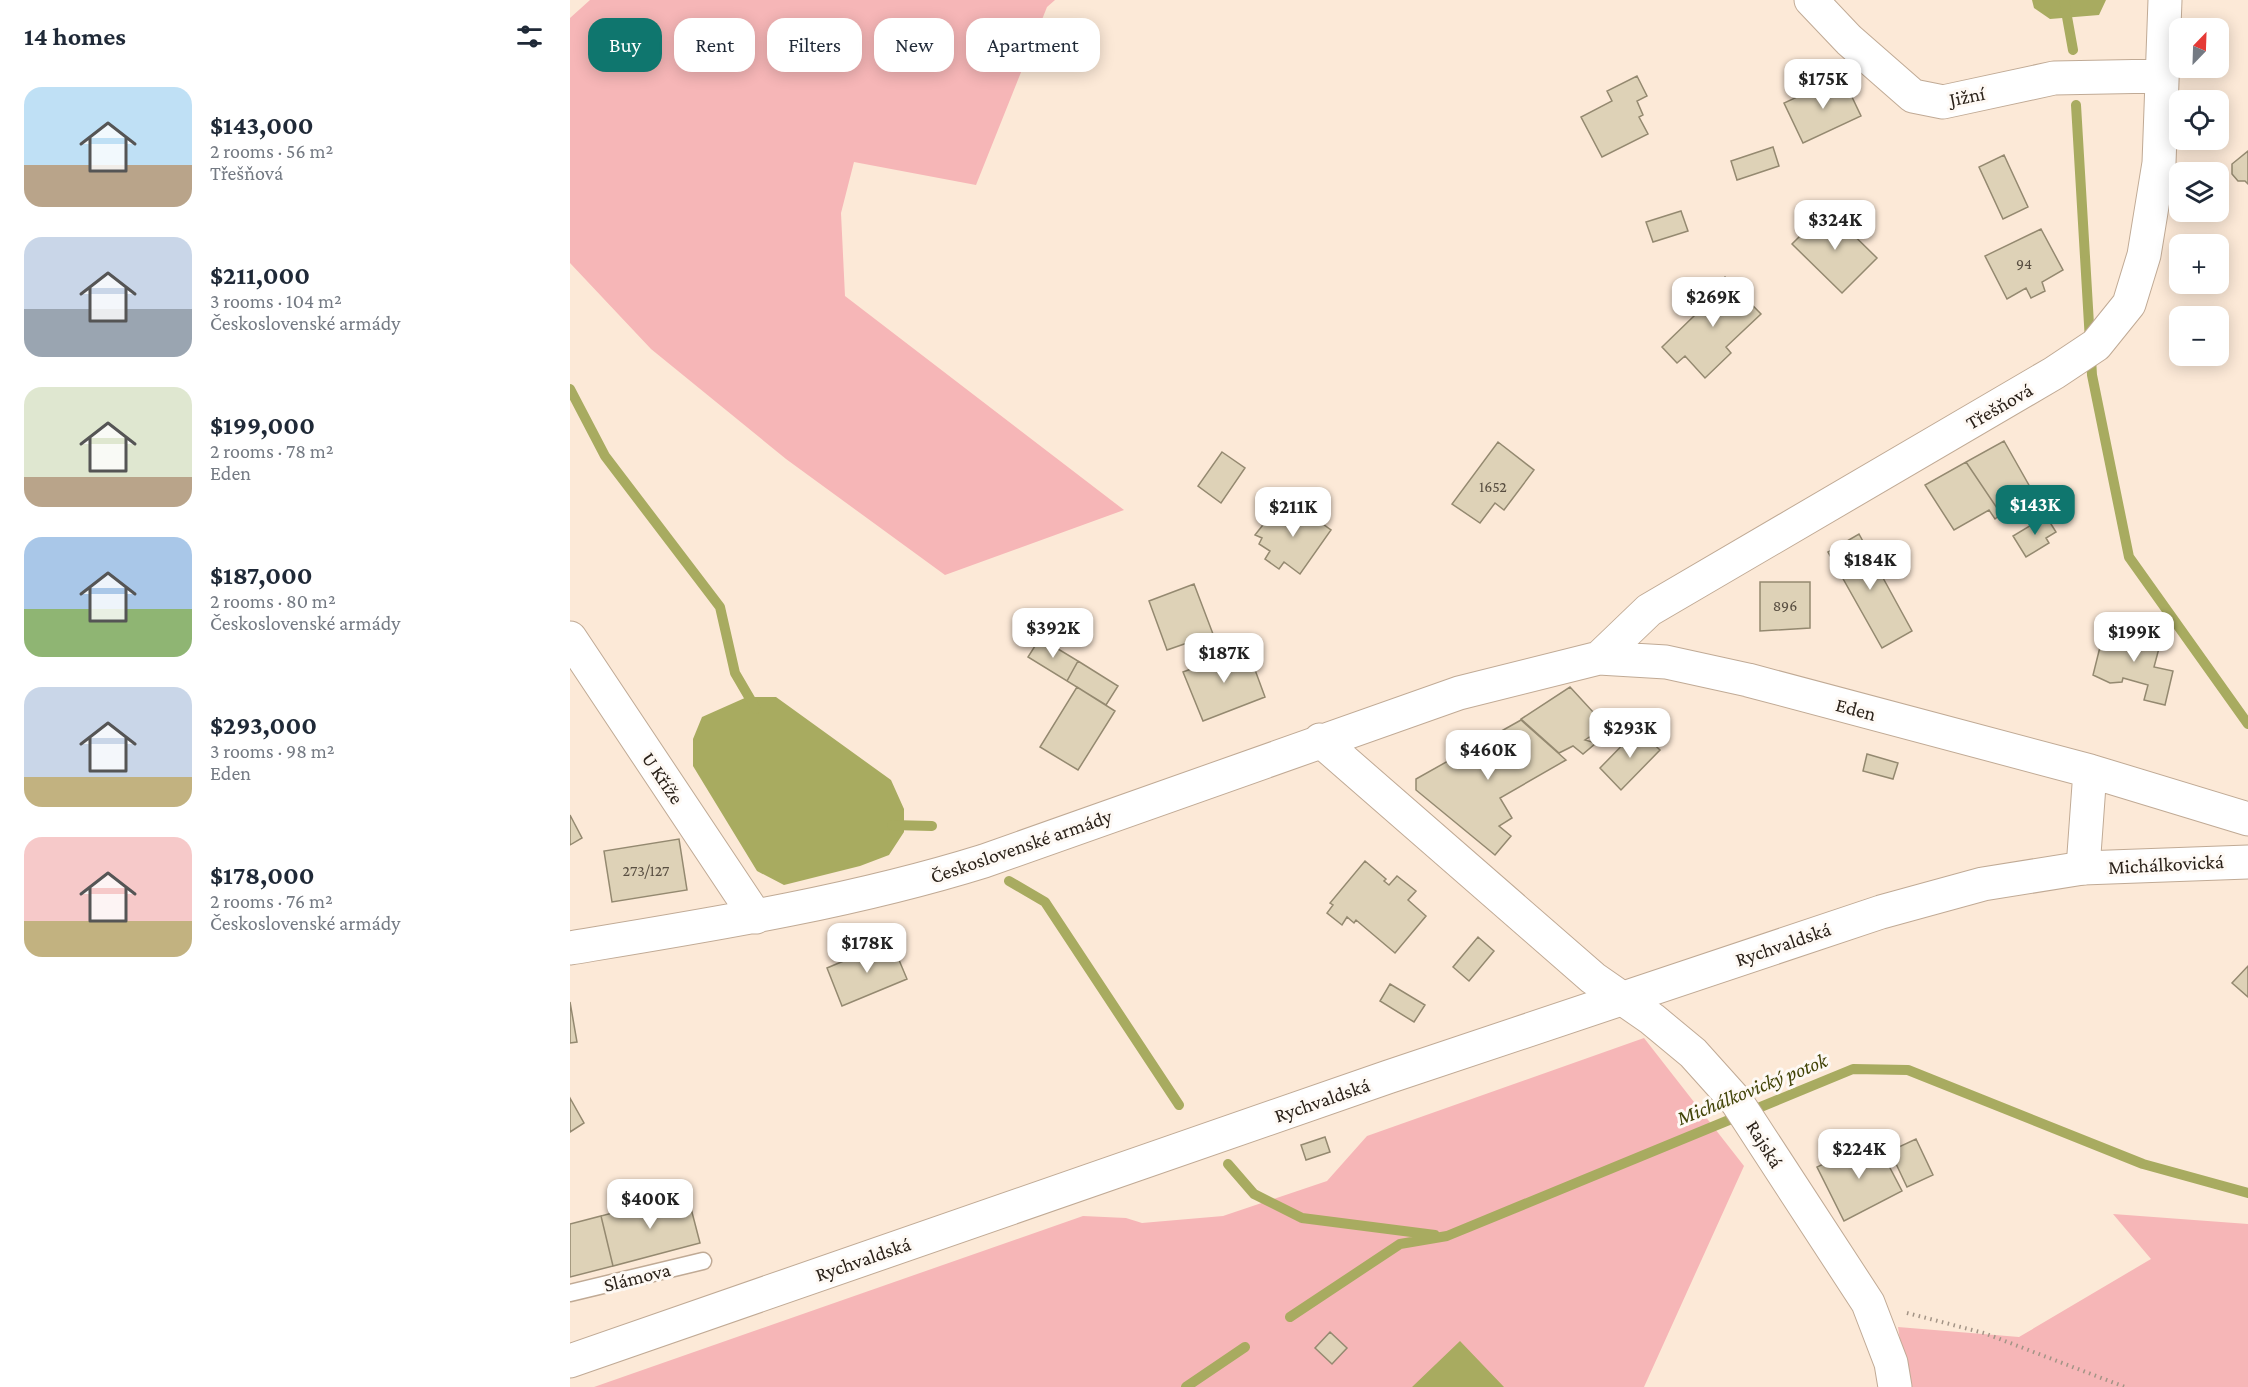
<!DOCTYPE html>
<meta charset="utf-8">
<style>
body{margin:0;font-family:"Crimson Pro",serif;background:#f6f6f7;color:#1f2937;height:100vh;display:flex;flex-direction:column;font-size:22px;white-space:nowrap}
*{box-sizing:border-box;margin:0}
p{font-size:20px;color:#747a83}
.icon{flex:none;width:33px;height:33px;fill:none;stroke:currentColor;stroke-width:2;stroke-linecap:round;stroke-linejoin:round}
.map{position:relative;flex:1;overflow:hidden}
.details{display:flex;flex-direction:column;background:#fff;width:570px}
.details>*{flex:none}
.top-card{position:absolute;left:18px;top:18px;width:570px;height:54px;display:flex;gap:12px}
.needle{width:39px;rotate:23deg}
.controls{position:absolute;left:1599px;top:18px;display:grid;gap:12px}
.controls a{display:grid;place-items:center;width:60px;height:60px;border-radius:12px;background:#fff;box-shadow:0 3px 15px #0003;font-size:30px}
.price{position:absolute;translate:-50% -51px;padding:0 14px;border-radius:12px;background:#fff;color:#222;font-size:20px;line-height:39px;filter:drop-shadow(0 2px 3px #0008)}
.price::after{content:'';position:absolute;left:50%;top:36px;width:18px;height:14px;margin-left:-9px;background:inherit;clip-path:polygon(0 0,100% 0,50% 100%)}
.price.on{background:#0f766e;color:#fff}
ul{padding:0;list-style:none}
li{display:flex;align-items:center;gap:18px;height:150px;padding:0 24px}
li span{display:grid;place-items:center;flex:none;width:168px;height:120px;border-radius:18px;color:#555}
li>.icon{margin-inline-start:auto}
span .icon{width:72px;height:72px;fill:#fffc;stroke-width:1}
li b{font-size:26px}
h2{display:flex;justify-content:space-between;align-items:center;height:72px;padding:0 24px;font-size:26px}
.chip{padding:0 21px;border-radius:18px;background:#fff;box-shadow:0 3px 15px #0003;font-size:21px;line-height:54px}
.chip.on{background:#0f766e;color:#fff}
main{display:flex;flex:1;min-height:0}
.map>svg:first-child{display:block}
</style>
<main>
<section class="details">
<h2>14 homes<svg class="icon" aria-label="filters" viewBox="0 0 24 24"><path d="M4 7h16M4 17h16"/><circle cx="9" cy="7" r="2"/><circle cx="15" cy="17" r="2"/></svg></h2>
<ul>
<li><span style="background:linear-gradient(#bfe0f5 65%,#b9a48a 0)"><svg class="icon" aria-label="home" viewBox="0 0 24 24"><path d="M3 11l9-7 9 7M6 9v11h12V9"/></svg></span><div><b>$143,000</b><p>2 rooms · 56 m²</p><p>Třešňová</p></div></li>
<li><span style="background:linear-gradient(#c9d6e8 60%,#9aa5b1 0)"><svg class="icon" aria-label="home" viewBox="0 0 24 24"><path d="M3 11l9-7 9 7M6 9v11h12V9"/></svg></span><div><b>$211,000</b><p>3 rooms · 104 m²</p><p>Československé armády</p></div></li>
<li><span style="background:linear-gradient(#dfe7d0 75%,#b9a48a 0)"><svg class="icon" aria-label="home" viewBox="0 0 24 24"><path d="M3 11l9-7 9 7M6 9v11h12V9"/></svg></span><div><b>$199,000</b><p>2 rooms · 78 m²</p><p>Eden</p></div></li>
<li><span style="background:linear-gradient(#a9c7e8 60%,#8fb573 0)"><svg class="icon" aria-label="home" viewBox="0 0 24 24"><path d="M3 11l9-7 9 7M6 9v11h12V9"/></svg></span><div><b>$187,000</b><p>2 rooms · 80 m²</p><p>Československé armády</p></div></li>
<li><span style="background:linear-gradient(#c9d6e8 75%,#c2b280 0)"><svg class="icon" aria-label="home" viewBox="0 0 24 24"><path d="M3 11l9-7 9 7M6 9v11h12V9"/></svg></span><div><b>$293,000</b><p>3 rooms · 98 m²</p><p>Eden</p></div></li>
<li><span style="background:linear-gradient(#f6c9c9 70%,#c2b280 0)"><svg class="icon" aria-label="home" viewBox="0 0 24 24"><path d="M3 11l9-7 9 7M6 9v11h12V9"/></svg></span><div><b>$178,000</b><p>2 rooms · 76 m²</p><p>Československé armády</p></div></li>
</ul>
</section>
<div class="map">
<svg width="1678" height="1387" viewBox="0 0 1678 1387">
<rect width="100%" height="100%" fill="#fce9d7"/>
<!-- green -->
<path fill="#f6b6b7" d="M20 0H485L477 7 406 185 284 162 271 213 275 296 554 510 375 575 216 459 81 349 0 263V18Z
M1074 1038 1174 1166 1074 1387H24L513 1216 556 1218 572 1223 653 1216 757 1181 797 1136Z
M1543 1214 1678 1224V1387H1337L1328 1327 1449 1337 1581 1259Z"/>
<!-- water -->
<path fill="#a8ab60" d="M1462 0H1536L1529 15 1480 19 1464 8Z
M177 697H206L321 780 334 809V832L319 855 290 866 214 885 187 871 123 766V739L132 717Z
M890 1341 934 1387H842Z"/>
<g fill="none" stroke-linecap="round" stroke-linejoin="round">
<!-- stream -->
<path stroke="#a8ab60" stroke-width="10" d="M1494 0 1503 50
M1506 105 1522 375 1559 557 1678 724
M0 389 35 456 150 607 165 673 186 709
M322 825 362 826
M439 881 475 902 609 1105
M658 1164 684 1194 732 1218 865 1235
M720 1317 830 1244 877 1236 1283 1069 1338 1070 1573 1164 1678 1193
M616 1387 675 1347"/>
</g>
<!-- building -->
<path fill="#ded2b7" stroke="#948970" stroke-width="1.5" d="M1067 76 1077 96 1067 101 1073 115 1069 117 1078 134 1032 157 1011 117 1042 101 1037 91Z
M1272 76 1291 116 1233 143 1214 103Z
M1203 147 1209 166 1167 180 1161 161Z
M1678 151V184L1675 181H1668L1662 174V164Z
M1434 155 1458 207 1433 219 1409 167Z
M1257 209 1307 258 1272 293 1222 244Z
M1111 211 1118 231 1083 242 1076 222Z
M1471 229 1493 270 1472 282 1475 291 1461 298 1456 288 1437 299 1415 256Z
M1155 277 1191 314 1156 347 1161 353 1135 378 1115 356 1107 363 1092 347 1124 316 1119 311Z
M1434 441 1460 487 1440 498 1446 508 1431 514 1396 462Z
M928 442 964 470 934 510 925 503 910 523 882 504Z
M652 452 675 468 651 503 628 486Z
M1396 462 1431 514 1425 519 1419 510 1384 530 1355 485Z
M721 501 761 530 730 574 714 562 709 569 695 559 700 551 689 544 692 538 685 535 696 521 703 525Z
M1476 516 1486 532 1476 538 1479 543 1456 557 1443 536Z
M1289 534 1342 631 1312 648 1258 552Z
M1190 582H1240V628L1190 631Z
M624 584 643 634 597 650 579 601Z
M1558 628 1592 637 1584 667 1603 671 1595 705 1574 700 1578 685 1553 678 1552 682 1540 683 1523 675 1534 631 1556 636Z
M470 638 508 661 497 681 458 657Z
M677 648 695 697 633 721 613 672Z
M508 661 548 686 536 705 497 681Z
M507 687 545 711 508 770 470 747Z
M1000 687 1036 726 1015 740 1026 743 1013 754 1003 746 989 753 951 719Z
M951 720 996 760 930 798 942 818 929 826 941 836 925 855 846 790V779Z
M1068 729 1090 750 1051 790 1030 768Z
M1297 754 1328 763 1323 779 1293 771Z
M0 815 12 838 0 845Z
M109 839 117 890 42 902 34 851Z
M795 861 816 879 814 881 819 885 827 876 846 891 838 900 856 916 825 953 786 920 784 923 777 917 772 925 757 913 763 905 760 903Z
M908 937 924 951 899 981 883 967Z
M321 941 337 979 272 1006 257 968Z
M1678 966V997L1662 983Z
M820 984 855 1005 844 1022 810 1001Z
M0 1002 7 1042 0 1043Z
M0 1098 14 1123 0 1132Z
M755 1137 760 1152 736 1160 731 1145Z
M1346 1139 1363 1175 1337 1187 1320 1151Z
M1307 1143 1332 1191 1274 1221 1247 1167 1291 1146 1294 1149Z
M117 1193 130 1243 43 1266 31 1216Z
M31 1216 43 1266 0 1277V1224Z
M760 1332 777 1348 762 1364 745 1348Z"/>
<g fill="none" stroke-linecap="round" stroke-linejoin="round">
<defs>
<path id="service" d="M0 1293 133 1261"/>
<path id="minor" d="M1241 0 1279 40 1343 96 1373 102 1484 78 1590 76
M0 638 186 917
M1029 658 1079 610 1484 373 1526 345 1559 304 1574 255 1589 163 1595 0
M750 740 1023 978 1082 1019 1123 1053 1167 1102 1298 1303 1321 1363 1325 1387
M1513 868 1520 771
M0 948C139 925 279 903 414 861L889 693 1029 658 1096 662 1178 680 1520 771 1678 819"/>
<path id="tertiary" d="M0 1361 818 1077 1311 912 1413 884 1513 868 1678 862"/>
</defs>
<!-- service casing -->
<use href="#service" stroke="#c0aa95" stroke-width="19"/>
<!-- minor casing -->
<use href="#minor" stroke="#c0aa95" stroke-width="35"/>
<!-- tertiary casing -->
<use href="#tertiary" stroke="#c0aa95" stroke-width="35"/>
<!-- path -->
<path stroke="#a39486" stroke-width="4" stroke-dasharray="1.5 4.5" stroke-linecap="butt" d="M1337 1313 1414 1333 1555 1387"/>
<!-- service -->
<use href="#service" stroke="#fff" stroke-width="16"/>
<!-- minor -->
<use href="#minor" stroke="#fff" stroke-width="33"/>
<!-- tertiary -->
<use href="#tertiary" stroke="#fff" stroke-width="33"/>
</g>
<g text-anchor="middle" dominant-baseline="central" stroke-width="6" stroke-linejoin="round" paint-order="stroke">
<!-- number labels -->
<g font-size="16" fill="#584e41">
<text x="1454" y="263">94</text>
<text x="923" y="486">1652</text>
<text x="1215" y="605">896</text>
<text x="76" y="870">273/127</text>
</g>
<!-- street labels -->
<g font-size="20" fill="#2b221a" stroke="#fef9f4">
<text transform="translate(1397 96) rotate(-11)">Jižní</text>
<text transform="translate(1429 406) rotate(-30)">Třešňová</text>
<text transform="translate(1286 709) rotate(15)">Eden</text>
<text transform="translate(93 778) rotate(56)">U Kříže</text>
<text transform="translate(451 846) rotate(-19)">Československé armády</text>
<text transform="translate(1596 864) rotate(-3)">Michálkovická</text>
<text transform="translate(1213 944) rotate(-19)">Rychvaldská</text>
<text transform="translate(752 1100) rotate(-19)">Rychvaldská</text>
<text transform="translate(1195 1144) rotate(58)">Rajská</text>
<text transform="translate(293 1259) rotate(-19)">Rychvaldská</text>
<text transform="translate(67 1277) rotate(-14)">Slámova</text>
</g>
<!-- water labels -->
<g font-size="21" font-style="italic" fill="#414306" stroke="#fef9f4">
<text transform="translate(1182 1089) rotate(-22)">Michálkovický potok</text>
</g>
</g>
</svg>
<div class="controls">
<a><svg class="needle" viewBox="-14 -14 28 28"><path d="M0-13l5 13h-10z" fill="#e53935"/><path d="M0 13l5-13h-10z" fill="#747a83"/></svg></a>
<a><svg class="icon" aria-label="locate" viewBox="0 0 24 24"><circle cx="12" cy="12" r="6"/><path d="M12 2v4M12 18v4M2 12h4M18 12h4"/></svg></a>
<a><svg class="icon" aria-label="layers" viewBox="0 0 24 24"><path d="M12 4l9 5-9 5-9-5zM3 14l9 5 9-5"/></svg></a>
<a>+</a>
<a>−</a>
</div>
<b class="price" style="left:1253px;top:110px">$175K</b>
<b class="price" style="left:1265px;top:251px">$324K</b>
<b class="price" style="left:1143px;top:328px">$269K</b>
<b class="price on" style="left:1465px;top:536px">$143K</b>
<b class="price" style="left:723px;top:538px">$211K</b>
<b class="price" style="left:1300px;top:591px">$184K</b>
<b class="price" style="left:483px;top:659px">$392K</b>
<b class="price" style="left:1564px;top:663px">$199K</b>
<b class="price" style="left:654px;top:684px">$187K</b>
<b class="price" style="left:1060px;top:759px">$293K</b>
<b class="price" style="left:918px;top:781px">$460K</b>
<b class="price" style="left:297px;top:974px">$178K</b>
<b class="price" style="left:1289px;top:1180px">$224K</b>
<b class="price" style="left:80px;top:1230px">$400K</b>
<div class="top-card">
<a class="chip on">Buy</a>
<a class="chip">Rent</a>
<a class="chip">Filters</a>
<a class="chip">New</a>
<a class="chip">Apartment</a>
</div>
</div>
</main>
